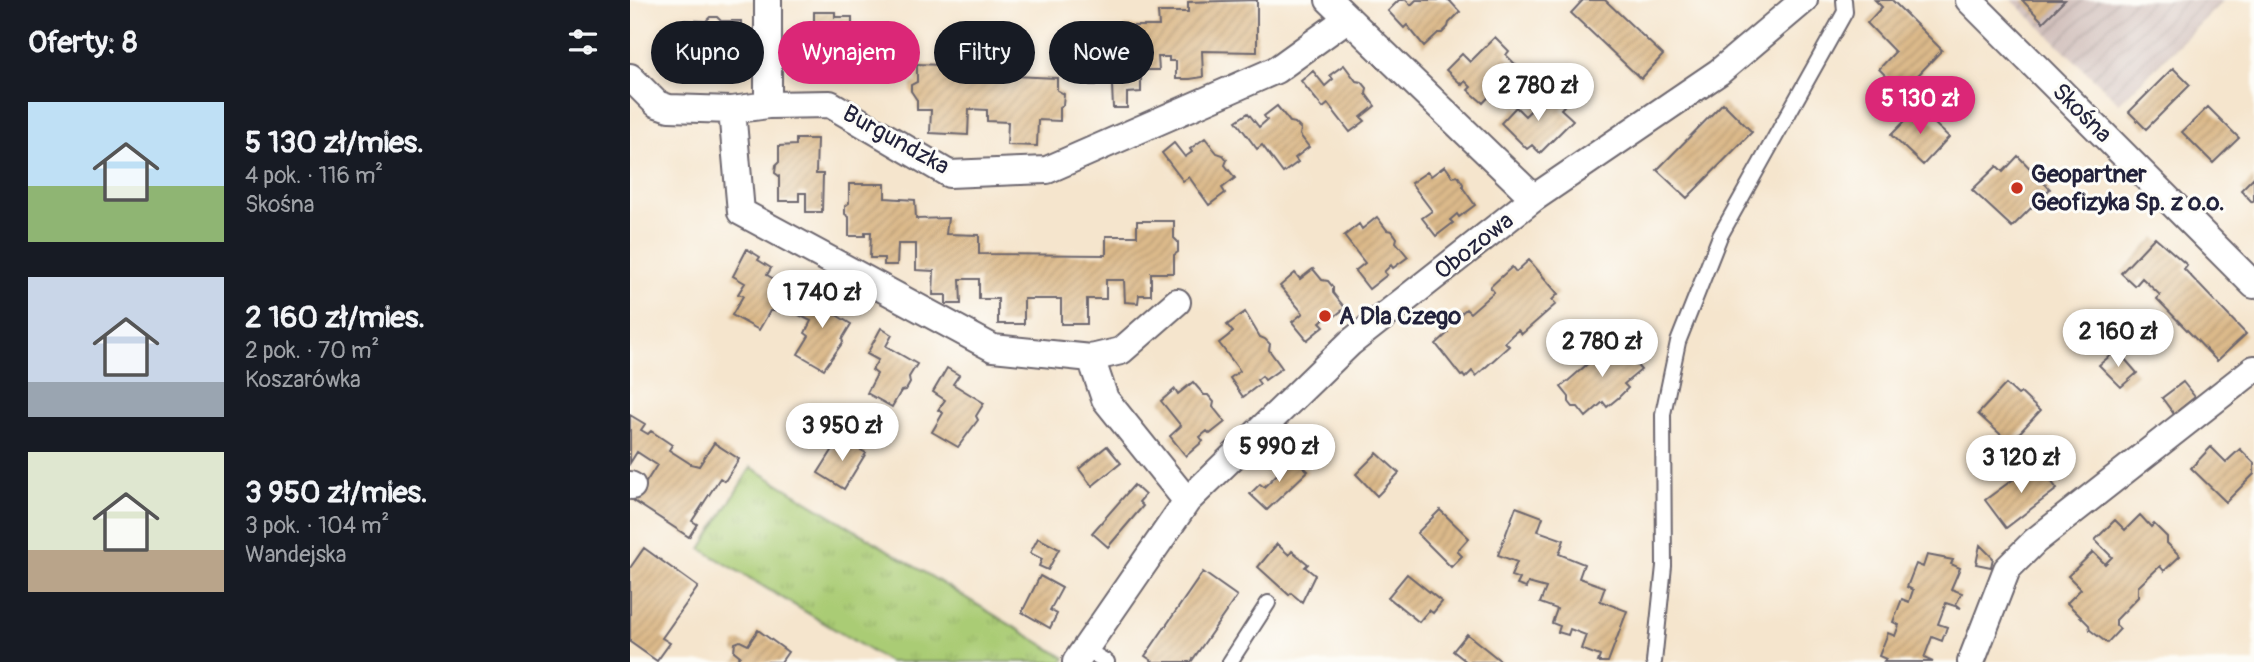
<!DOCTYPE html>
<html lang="pl">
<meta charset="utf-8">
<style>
body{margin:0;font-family:Pangolin,sans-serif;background:#20242c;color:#f1f3f6;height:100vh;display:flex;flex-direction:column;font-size:26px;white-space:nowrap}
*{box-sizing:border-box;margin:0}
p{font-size:23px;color:#9ea1a6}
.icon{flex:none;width:38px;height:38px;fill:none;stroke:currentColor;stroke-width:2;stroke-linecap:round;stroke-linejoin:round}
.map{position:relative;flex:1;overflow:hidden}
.sheet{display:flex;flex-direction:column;background:#171b24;width:630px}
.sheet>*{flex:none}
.banner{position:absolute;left:21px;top:21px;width:665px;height:63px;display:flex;gap:14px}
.price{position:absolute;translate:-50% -60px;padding:0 16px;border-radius:24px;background:#fff;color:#222;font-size:23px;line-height:46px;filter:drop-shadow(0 2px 4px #0008)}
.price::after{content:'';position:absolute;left:50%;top:42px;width:21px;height:16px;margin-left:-10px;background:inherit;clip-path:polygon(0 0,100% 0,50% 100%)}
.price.current{background:#db2777;color:#fff}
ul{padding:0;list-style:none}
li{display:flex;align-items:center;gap:21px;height:175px;padding:0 28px}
li span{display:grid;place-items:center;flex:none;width:196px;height:140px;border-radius:0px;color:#555}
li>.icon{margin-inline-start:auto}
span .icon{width:84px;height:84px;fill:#fffc;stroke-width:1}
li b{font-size:30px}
h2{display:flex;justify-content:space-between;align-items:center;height:84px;padding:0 28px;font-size:30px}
.tag{padding:0 24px;border-radius:32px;background:#171b24;box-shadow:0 4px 10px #0003;font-size:24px;line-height:63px}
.tag.current{background:#db2777;color:#fff}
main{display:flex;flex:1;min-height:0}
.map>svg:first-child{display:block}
</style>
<main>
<section class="sheet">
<h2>Oferty: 8<svg class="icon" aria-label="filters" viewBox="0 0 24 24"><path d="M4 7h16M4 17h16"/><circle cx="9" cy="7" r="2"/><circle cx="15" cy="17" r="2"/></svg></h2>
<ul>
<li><span style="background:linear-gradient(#bfe0f5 60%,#8fb573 0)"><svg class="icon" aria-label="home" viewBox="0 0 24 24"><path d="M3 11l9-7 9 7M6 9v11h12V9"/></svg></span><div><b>5 130 zł/mies.</b><p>4 pok. · 116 m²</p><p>Skośna</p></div></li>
<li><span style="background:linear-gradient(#c9d6e8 75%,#9aa5b1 0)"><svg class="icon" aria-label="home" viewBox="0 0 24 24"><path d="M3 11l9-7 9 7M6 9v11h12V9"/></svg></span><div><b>2 160 zł/mies.</b><p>2 pok. · 70 m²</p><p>Koszarówka</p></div></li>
<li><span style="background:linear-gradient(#dfe7d0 70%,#b9a48a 0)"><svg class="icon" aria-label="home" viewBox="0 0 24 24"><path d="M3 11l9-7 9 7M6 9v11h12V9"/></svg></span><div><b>3 950 zł/mies.</b><p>3 pok. · 104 m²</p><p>Wandejska</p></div></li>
</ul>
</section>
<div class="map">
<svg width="1624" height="662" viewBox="0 0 1624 662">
<defs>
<pattern id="industrial-furrows" width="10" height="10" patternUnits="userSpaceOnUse" patternTransform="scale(1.75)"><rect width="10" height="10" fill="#d1c0bc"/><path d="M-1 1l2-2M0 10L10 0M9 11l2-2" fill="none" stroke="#b3a5a2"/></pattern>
<pattern id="grass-tufts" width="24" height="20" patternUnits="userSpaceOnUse" patternTransform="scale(1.75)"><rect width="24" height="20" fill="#aacc74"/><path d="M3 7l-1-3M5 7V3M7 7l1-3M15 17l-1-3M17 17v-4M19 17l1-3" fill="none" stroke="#92af65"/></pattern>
<pattern id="building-hatch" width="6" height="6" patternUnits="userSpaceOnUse" patternTransform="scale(1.75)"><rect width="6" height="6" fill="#dbb98a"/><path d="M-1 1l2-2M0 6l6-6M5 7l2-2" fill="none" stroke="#bc9f78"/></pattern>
</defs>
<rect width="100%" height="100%" fill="#fdfcf7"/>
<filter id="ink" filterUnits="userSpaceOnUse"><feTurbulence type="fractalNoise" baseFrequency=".0143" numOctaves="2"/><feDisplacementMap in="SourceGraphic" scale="14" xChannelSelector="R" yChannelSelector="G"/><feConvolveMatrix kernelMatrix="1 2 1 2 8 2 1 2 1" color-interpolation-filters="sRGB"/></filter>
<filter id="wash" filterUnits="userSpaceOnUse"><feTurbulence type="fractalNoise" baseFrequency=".00686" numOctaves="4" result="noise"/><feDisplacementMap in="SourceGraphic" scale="28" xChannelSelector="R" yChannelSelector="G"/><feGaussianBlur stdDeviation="1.57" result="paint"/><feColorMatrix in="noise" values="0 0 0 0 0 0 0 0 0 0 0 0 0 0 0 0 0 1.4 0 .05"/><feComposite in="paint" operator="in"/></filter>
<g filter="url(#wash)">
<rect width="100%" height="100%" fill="#f5e5cd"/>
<!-- industrial -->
<path fill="url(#industrial-furrows)" d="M1382 0H1594L1489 103Z"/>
<!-- grass -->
<path fill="url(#grass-tufts)" stroke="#667758" stroke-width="2" d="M121 467 435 658 433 662H259L71 549Z"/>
<g id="blocks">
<!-- building -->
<path fill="url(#building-hatch)" d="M627 0V52L572 51 573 77 560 79H546V61H539V57H528L529 70H511V92L497 93V108H483L482 85H460V70L455 66V56L459 53V40H495V26H529L528 12H558V2Z
M769 0H776L781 5 786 0H819L830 12 819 23 818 27 812 33H808L794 46 777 25 774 28 758 11Z
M953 0H975L1033 55 1011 79 941 13Z
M1245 0H1262L1312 50 1272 92 1249 69 1265 52 1237 23 1252 7Z
M1392 0H1435L1413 22Z
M184 12H205V17H222V33L226 37V44L222 48V63L195 64V70H172L171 47H184Z
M80 17H87L91 21H111V31L114 32V40L107 39V49H114L113 75H89V58H53L54 20 76 21Z
M865 37 879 51 876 55 888 67 878 77 877 83 871 89H866L853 103 838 90 841 87 835 81 832 85 816 70 832 54 840 62Z
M287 64 359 67V75L427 78V90L434 94 433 105 430 107V121L408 120 407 146 377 145 378 122 357 121V110L339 109 338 135 300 133 301 110H287V100L281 91V85L287 82Z
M714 65 726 81 732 82 737 88 736 94 745 106 731 117 735 121 720 132 698 104 693 108 671 81 683 71 695 86 703 79 700 75Z
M1543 68 1560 85 1516 129 1499 112Z
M920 92 934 106 931 109 943 120 910 153 902 145 897 149 871 123 886 107 895 116Z
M1093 103 1122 132 1057 198 1027 170Z
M647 106 660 122 665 123 671 129 670 135 679 147 665 158 668 162 653 173 632 145 627 149 606 121 618 113 629 127 637 120 634 116Z
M1578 107 1609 138 1583 163 1552 132Z
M1288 108 1319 137 1293 165 1261 135Z
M575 138 587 153 593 155 597 160 595 165 605 178 592 188 595 193 579 205 559 177 553 181 532 153 544 143 555 157 562 152 560 149Z
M166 139H187L186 174H193L192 212H176V193H169V201H149V176L145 173 146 165 149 162V146L166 145Z
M1388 156 1420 189 1382 227 1342 190 1367 166 1373 172Z
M815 166 823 177 828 176 833 184V188L845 205 829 217 827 214 820 220 823 223 806 236 792 218 802 211 781 183 797 172 801 176Z
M1624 177V200L1622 202 1611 190Z
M219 184H255V198L285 200 286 219 318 218 316 234 349 235V254L476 255V236H507V221H544V238L548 242V252L544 255V273H521V295H509L508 303 495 302 494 280H476V299H457V324H431V299H394V324H368V299H349V279H330L331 304H316V295H303L304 271 286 270V244H268L267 265H254V258H240L241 232H235V236H219V217L215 214V206L219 203Z
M747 217 757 230 762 231 767 238 766 242 778 257 763 268 761 265 754 272 757 275 739 289 725 271 735 263 714 236 729 224 732 229Z
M1525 237 1557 265 1554 269 1616 334 1587 361 1527 299 1530 295 1512 278 1505 286 1491 273Z
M117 249 130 257 128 260 141 268 137 275 154 285 147 298 149 304 145 311H140L129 330 102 315 113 296 108 294 115 283 103 276Z
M899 260 928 294 922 300 926 304 892 334 888 330 882 335 875 342 879 346 846 376 842 371 835 378 833 375 831 376 806 344 818 333 814 328 836 309 840 313 864 292 860 287 882 267 886 272Z
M683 269 692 280 698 281 703 287V293L715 308 700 320 697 316 690 322 694 326 677 340 662 322 673 313 650 286 665 273 670 279Z
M184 289 208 304 203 313 221 324 212 339 213 342 194 369 168 354 179 336 175 333 181 321 169 315Z
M615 312 630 337 635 339 640 344 639 350 652 368 635 380 632 376 627 380 630 384 613 397 600 378 610 371 589 343 603 332 597 325Z
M251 328 262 335 256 346 287 364 279 377 280 383 276 390 271 391 262 407 237 393 247 374 242 370 248 360 237 354Z
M985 340 993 350H999L1002 355V360L1011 370 994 384 998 388 988 398 977 407 973 402 956 417 948 407H943L939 402V397L931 387Z
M1487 350 1507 373 1491 387 1469 365Z
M317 368 329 375 323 384 354 403 346 416 348 420 328 447 302 432 313 413 308 410 315 400 303 392Z
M563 382 574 395H578L584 402 583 407 595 422 580 434 577 431 570 437 573 441 556 456 540 436 551 426 531 401 545 389 548 394Z
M1553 382 1565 397 1544 414 1532 398Z
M1376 384 1388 395 1391 393 1410 411 1380 443 1348 414Z
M0 415 15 424 11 430 18 434 21 431 42 445 39 450 61 464 69 466 84 443 109 459 95 481 90 478 62 521 67 524 59 537 4 501 27 465 7 452 0 463Z
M210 438 236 453 214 489 188 473Z
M477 446 491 463 462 486 449 469Z
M1581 447 1596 462 1610 449 1624 463V474L1596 502 1561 468Z
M747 453 769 473 747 496 726 474Z
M664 458 678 471 637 510 620 494 630 484 634 487Z
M1407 462 1427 489 1376 528 1355 500Z
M504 485 515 495 509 502 513 506 478 547 462 533Z
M886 507 913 517 908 531 934 540 929 554 954 564 949 578 975 587 970 601 997 611 978 662H968L970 656 951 649 956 635 940 629 938 635 928 632 930 626 922 623 927 609 910 603 916 588 898 583 896 588 887 585 890 579 881 576 887 562 868 555Z
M810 510 839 538 827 551 832 556 821 567 787 533Z
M1510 515 1521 527 1524 524 1537 537V543L1550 556 1534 571 1530 566 1508 587V597L1486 620V625L1490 629 1477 643 1460 630 1459 625 1437 603 1451 589 1438 576 1463 552 1475 564 1482 557 1465 540 1485 520 1495 530Z
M408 538 429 549 418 570 409 566 412 559 400 553Z
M647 544 659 555 662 551 678 564 675 567 685 575 672 602 661 593 659 595 628 567Z
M1350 545 1363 558 1361 567 1346 564Z
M14 548 68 587 32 638 40 643 27 661 0 642V568Z
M1297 555 1323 560 1321 564 1330 568 1321 589 1332 593 1326 604 1331 608 1316 603 1308 624 1317 627 1312 641 1302 637 1294 658 1303 662H1254L1256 659 1249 656 1258 633 1265 636 1269 625 1263 622 1272 599 1279 602 1283 590 1277 587 1286 564 1293 567Z
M573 572 607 596 561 662H524L515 656Z
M777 574 812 602 803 613 799 610 789 622 758 597Z
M410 576 432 588 420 610 427 614 420 628 392 612Z
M128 630 158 652 151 662H105L110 656 104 651 105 643 110 641 118 645Z
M837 634 872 662H837L823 651Z"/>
</g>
</g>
<g filter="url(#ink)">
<use href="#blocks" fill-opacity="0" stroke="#6c666e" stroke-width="2"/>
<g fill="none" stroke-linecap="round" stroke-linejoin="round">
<defs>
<path id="service" d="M455 649 477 662
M600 662 638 603
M1024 662 1034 566 1033 414 1048 342 1090 236 1215 12 1214 0"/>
<path id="minor" d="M138 0V105
M699 0 904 198
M1339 0 1624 285
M0 77 27 104 39 108 102 110 138 105 200 104 319 174 417 170 646 70 718 18
M102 110 111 212 363 348 461 358 475 399 557 501
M461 358 491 351 547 302
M0 485 2 486
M446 662 557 501 720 343 904 198 1089 72 1174 0
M1341 662 1377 569 1405 541 1624 369"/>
</defs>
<!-- service casing -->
<use href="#service" stroke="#6c666e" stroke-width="18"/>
<!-- minor casing -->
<use href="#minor" stroke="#6c666e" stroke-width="30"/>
<!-- service -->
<use href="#service" stroke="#fff" stroke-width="14"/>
<!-- minor -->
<use href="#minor" stroke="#fff" stroke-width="26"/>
</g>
</g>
<!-- markers -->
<g fill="#c8321e" stroke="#fdfcf7" stroke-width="2.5">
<circle cx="1387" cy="188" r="7"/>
<circle cx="695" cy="316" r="7"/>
</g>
<g text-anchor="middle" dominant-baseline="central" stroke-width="6" stroke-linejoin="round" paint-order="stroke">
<!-- street labels -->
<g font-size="24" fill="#22223b" stroke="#fdfcf7">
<text transform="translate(1452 113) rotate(45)">Skośna</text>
<text transform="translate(266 140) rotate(29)">Burgundzka</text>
<text transform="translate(844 246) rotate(-38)">Obozowa</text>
</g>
<!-- poi labels -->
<g font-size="24" font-weight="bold" fill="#22223b" stroke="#fdfcf7" text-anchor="start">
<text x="1401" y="174">Geopartner<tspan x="1401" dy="28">Geofizyka Sp. z o.o.</tspan></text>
<text x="709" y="316">A Dla Czego</text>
</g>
</g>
</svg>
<b class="price" style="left:908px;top:123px">2 780 zł</b>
<b class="price current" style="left:1290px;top:136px">5 130 zł</b>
<b class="price" style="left:192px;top:330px">1 740 zł</b>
<b class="price" style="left:1488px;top:369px">2 160 zł</b>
<b class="price" style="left:972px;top:379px">2 780 zł</b>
<b class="price" style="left:212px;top:463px">3 950 zł</b>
<b class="price" style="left:649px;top:484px">5 990 zł</b>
<b class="price" style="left:1391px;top:495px">3 120 zł</b>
<div class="banner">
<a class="tag">Kupno</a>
<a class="tag current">Wynajem</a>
<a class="tag">Filtry</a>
<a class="tag">Nowe</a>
</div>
</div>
</main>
